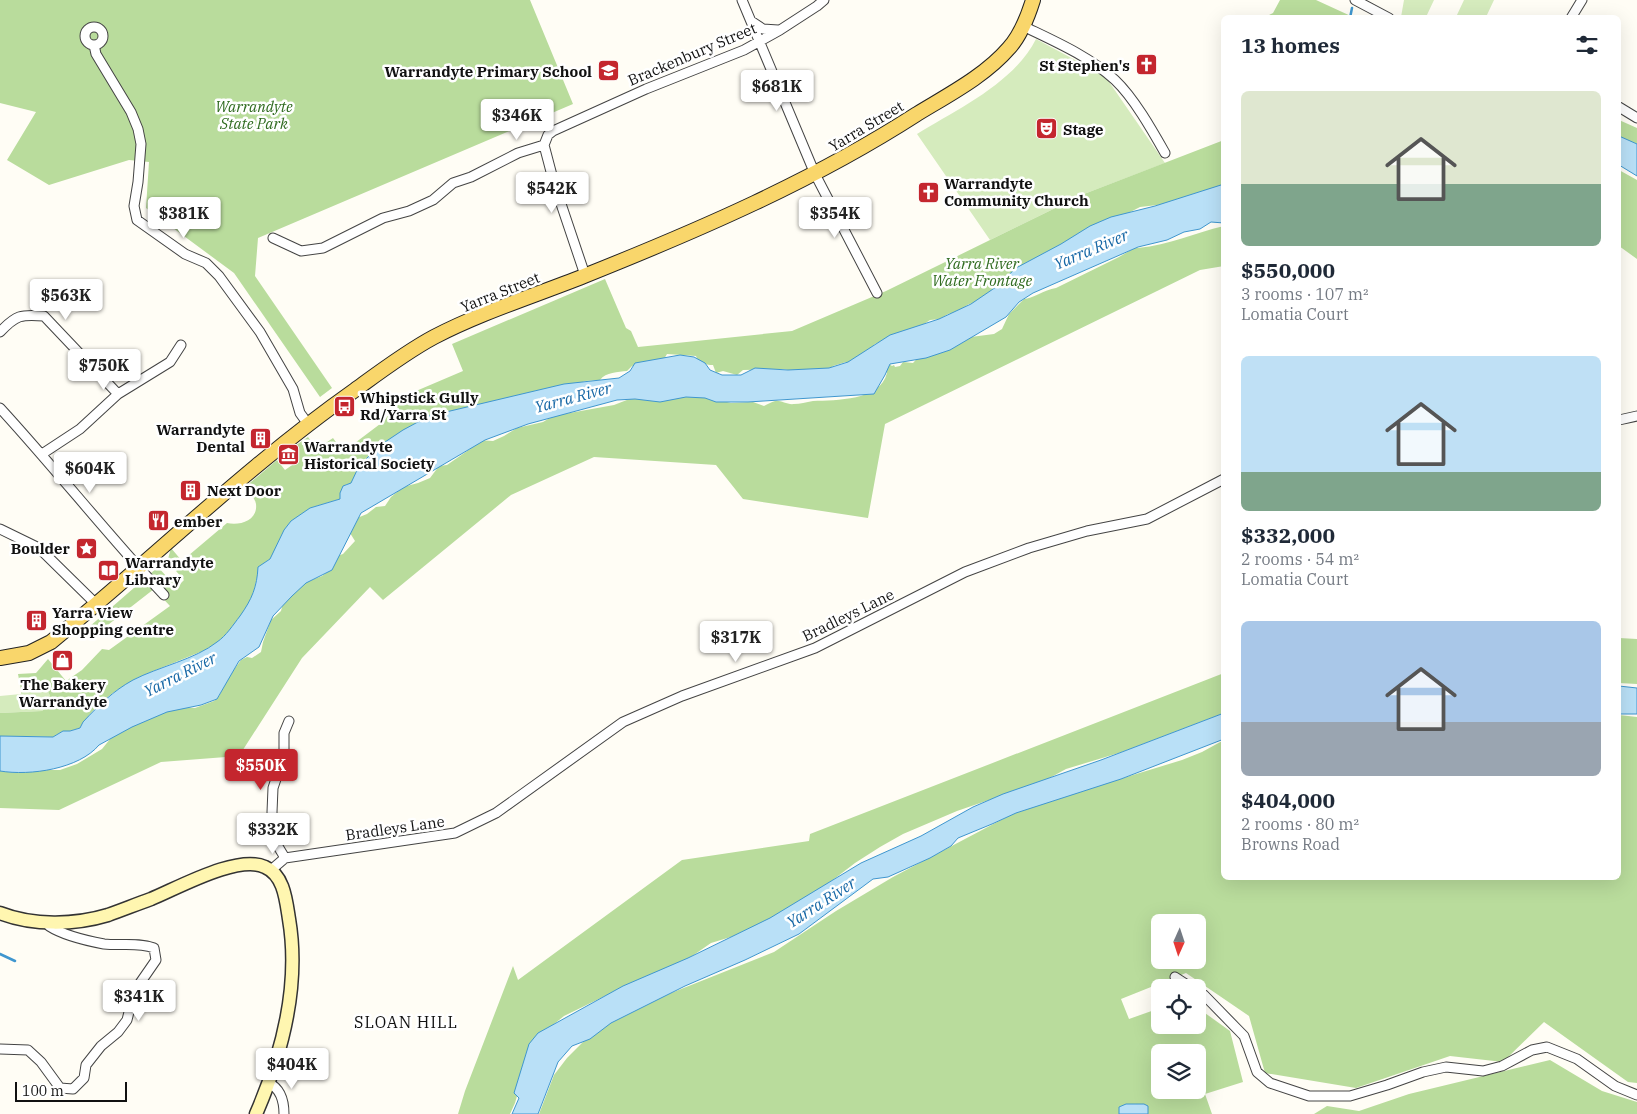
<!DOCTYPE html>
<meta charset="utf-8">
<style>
body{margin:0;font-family:"IBM Plex Serif",serif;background:#f2f2f3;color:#1f2937;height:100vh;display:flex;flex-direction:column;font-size:19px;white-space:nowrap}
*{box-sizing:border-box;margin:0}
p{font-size:16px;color:#747a83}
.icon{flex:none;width:28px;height:28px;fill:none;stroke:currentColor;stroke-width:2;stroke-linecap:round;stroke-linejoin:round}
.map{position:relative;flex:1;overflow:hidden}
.details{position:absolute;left:1221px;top:15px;width:400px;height:865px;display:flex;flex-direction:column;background:#fff;border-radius:8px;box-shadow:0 5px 20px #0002}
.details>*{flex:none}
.needle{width:32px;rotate:183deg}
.controls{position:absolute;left:1151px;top:914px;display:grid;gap:10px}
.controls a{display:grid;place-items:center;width:55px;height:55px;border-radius:8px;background:#fff;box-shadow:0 5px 20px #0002;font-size:25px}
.scale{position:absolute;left:15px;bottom:12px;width:112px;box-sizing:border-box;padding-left:5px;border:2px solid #111;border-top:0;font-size:14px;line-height:18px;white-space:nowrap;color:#111;-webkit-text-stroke:4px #fff;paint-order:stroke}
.price{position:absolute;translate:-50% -42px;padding:0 11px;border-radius:5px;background:#fff;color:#222;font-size:16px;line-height:32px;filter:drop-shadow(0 1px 2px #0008)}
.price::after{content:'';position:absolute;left:50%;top:30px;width:15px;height:11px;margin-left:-8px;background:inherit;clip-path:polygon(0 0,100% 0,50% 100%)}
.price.current{background:#c4262e;color:#fff}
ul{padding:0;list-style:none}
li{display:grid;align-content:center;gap:10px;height:265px;padding:0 20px}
li span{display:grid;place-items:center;height:155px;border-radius:8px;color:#555}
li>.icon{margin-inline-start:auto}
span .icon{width:90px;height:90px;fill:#fffc;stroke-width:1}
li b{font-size:21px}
h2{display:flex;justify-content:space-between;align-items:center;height:60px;padding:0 20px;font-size:21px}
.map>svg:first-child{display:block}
</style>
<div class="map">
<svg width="1637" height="1114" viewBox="0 0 1637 1114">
<rect width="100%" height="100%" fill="#fffdf5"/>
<!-- green -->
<path fill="#d5ebbd" d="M1404 0H1434L1426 17H1401Z
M1464 0H1494L1486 17H1456Z
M1036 39 1105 76 1165 163 1084 194 990 240 917 134C958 109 1014 83 1036 39Z
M27 687 47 689 52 701 42 711 0 713V696L21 694V690Z"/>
<!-- forest -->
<path fill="#b9dc9c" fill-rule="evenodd" d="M0 0H530L573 104 258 238 255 276 332 388 320 397 234 273 146 208 149 162 129 160 49 185 7 160 36 112 0 103Z
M1280 0H1316L1353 17H1265L1273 13Z
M1619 120 1637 128V145L1619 136Z
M1224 140V189L1166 204 1140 207 1034 262 1019 267 1015 272 975 303 969 304 957 312 948 314 940 319 930 320 918 328 905 331 875 344 862 357 850 365 846 362 833 366 823 377 783 369 743 370 737 375 723 371 716 373 713 365C705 365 698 363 696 356L667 354 664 359 632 366 627 371C618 372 606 372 600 380L585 381 349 485 347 484C340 488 341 493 340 499L310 508 270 559C256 566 257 586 251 599 246 612 229 633 218 642 208 650 195 654 183 659 141 676 106 688 80 728L70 731H63L53 737 0 736V713L42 711 52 701 47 689 27 687 21 690 18 674 36 673 48 659 66 681 82 670 102 649 109 650 170 606 154 589 95 635 89 627 158 567 167 577 170 576 179 585 184 580 176 571 177 570 168 559 171 548 182 561 227 523C239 526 258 521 256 504 255 498 249 492 245 487L277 460 285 470 298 461 289 450 308 437 317 449 333 438 343 452 384 421 402 397 463 371 452 344 605 279 626 328 631 331 638 347 792 331 886 291 1084 194Z
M1619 170 1637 180V259L1619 246Z
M1224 226V266L1200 270 885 424 868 518 743 499 716 465 594 457 511 495 383 600 370 587 302 658 239 756 161 762 59 810 0 808V770H60L77 764 102 749 115 733 178 707 195 708 214 701 219 696 230 675 241 660 247 657 252 658 261 652 263 642 271 620 281 611 283 603 291 588 322 576 330 570 337 556 343 554 355 541 350 533 357 518 367 514 376 507 385 506 391 497 403 487 418 483 430 478 439 466 447 465 470 449 472 443 478 440 493 441 504 436 517 428 543 422 553 416 614 405 632 398 694 394 731 403 753 402 764 406C768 404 771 402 775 401 781 400 787 405 794 404 800 404 806 402 813 401 836 400 880 401 887 373L885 370 888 363 892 366 894 365 895 367 900 366 903 362 913 363 923 352 963 338 994 334 1002 329 1009 314 1024 299C1032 299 1044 290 1056 288L1119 257 1136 247 1138 248C1170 245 1194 233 1224 226Z
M1619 638 1637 639V684L1619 683Z
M1224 673V713L1122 752 1066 769 1044 781 957 811 903 834 880 847 855 863 825 886 784 914 734 936 711 943 685 961 646 979 607 995 564 1016 533 1041 515 1103 510 1114H458L465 1091 513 966 518 980 682 860 809 841 810 834Z
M1619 715 1637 717V1083L1628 1082 1544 1022 1503 1062 1450 1056 1356 1088 1265 1073 1249 1016 1186 973 1121 999 1129 1019 1160 1008V1025H1198V1008L1230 1031 1243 1082 1205 1094 1212 1114H539L554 1075 567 1058 594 1031 641 1005 774 952 836 911 893 877 1022 809 1182 760 1202 752 1224 740V878H1619ZM1160 922H1198V960H1160ZM1160 1052H1198V1090H1160Z
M1550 1060 1602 1091 1637 1102V1114H1314L1327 1106 1359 1111 1409 1094Z"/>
<!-- water -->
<path fill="#b9e0f7" stroke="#3f96cf" d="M1619 136 1637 144V176L1619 165Z
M1224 184V223L1211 222 1200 229 1184 232 1167 240 1138 247 1033 293 1019 302 1006 317 950 350 926 358 890 364 885 375 874 394 748 402H716L705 398 686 397 660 402 635 399 617 400 528 424 485 440 361 513 332 570 306 583 292 596 273 616 259 647 239 661 217 699 201 705 167 712 132 727 99 745C79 769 30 776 0 771V736L53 737 63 731H70L80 728 83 722C99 705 113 691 133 680 158 667 196 659 217 642 226 636 233 625 240 616 252 599 257 587 258 567L270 559 284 530 291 521 310 508 340 499V493L343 486 351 483 359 466 379 446 403 430 429 416 564 384 619 378 630 371 635 363 680 355 694 357 705 363 710 370 722 375H741L755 368 788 370 829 368 848 362 890 335 939 319 971 304 996 287 1016 268 1061 244 1090 226 1111 217 1155 206Z
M1619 686 1637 688V714H1619Z
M1224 713V739L1121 779 1016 813 992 824 958 838 951 846 930 858 888 877 873 879 799 934 745 960 685 986 611 1023 590 1039 572 1046 558 1062 538 1114H512L519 1098 514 1093 529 1044 538 1033 623 986 688 958 770 918 861 863 921 836 973 807 1003 794 1101 760Z
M1126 1104H1144L1148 1106V1114H1119V1107Z"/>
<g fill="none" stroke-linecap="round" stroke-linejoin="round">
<!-- stream -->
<path stroke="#3f96cf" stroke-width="2.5" d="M1350 18 1352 8
M0 954 15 961"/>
<defs>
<path id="street" d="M742 0 815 174 877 293
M1355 0 1389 18
M1571 18 1582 0
M751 21 763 29 778 30
M1023 26C1054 41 1089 56 1115 80 1134 98 1152 130 1165 153
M85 36a9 9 0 1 1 18 0a9 9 0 1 1-18 0Z
M94 45 96 54 131 112 138 129 141 144 138 182 134 206 137 220 185 254 206 263 219 276 260 332 293 389 300 413 308 424
M1619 107 1637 118
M544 145 554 183 585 275
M273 238 301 251 323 248 383 218 409 211 433 200 453 183 471 177 518 153 544 145 548 135 553 131 646 89 744 50 780 30 817 6 824 0
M0 332C16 315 21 314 44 316L118 394
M0 408C56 469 107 534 164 595
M1619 420 1637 416
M42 454 80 429 118 394 170 362 181 345
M0 529 39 548 96 604
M285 858 273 838 272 812 273 788 284 755V733L289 721
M271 870 285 858 455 833 496 813 623 722 682 696 815 648 965 572 1029 548 1087 531 1147 519 1224 479
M1175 977 1192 988
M1198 991 1204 995 1244 1036 1257 1072 1270 1083 1309 1096H1350L1387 1085 1423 1072 1446 1067 1483 1071 1502 1066 1532 1050 1547 1047 1577 1059 1615 1086 1637 1095
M0 1049 28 1050 41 1062 60 1088 73 1089 84 1078 86 1065 101 1046 118 1032 127 1020 132 1000 138 986 156 960 154 948C137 942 122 946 104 944 88 941 63 935 49 926V922
M269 1083C281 1089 284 1101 284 1114"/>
<path id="secondary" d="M0 913C33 926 75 925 108 915 122 910 137 904 151 899 178 888 238 854 265 867 284 875 286 900 289 919 300 984 282 1054 256 1114"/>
<path id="primary" d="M0 658 29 653 51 642C153 559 247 466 355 390 381 371 406 352 434 337 482 312 534 296 584 276 699 230 813 181 917 114 948 95 985 76 1009 48 1021 35 1028 16 1033 0"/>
</defs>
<!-- street casing -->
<use href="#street" stroke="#444" stroke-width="11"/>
<!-- secondary casing -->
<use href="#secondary" stroke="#333" stroke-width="15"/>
<!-- primary casing -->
<use href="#primary" stroke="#222" stroke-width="16"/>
<!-- street -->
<use href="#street" stroke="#fff" stroke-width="9"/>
<!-- secondary -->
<use href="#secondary" stroke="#fff6b0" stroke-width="12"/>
<!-- primary -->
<use href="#primary" stroke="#f9d66b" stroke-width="14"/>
</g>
<!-- icons -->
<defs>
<symbol id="church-square" viewBox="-11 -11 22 22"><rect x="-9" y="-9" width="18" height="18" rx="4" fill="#c4262e" stroke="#fff"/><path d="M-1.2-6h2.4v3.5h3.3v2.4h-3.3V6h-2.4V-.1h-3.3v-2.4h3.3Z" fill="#fff"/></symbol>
<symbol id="school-square" viewBox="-11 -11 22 22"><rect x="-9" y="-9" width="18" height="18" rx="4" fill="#c4262e" stroke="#fff"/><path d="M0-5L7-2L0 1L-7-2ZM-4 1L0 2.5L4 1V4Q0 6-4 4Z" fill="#fff"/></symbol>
<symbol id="theatre-square" viewBox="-11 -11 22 22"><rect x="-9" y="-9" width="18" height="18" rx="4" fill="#c4262e" stroke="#fff"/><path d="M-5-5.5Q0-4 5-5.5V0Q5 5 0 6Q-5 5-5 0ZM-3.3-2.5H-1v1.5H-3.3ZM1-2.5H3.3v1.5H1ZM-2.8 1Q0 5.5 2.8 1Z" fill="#fff"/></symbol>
<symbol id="bus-square" viewBox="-11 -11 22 22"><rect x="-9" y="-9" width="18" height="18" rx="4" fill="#c4262e" stroke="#fff"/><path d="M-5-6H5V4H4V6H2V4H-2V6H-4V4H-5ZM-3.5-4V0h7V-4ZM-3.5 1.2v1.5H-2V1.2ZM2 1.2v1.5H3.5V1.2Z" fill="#fff"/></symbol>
<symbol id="building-square" viewBox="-11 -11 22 22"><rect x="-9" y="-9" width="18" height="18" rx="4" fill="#c4262e" stroke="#fff"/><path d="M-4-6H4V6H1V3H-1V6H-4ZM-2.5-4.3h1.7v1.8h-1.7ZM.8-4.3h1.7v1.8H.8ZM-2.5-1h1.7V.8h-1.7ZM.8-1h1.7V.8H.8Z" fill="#fff"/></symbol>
<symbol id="museum-square" viewBox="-11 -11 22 22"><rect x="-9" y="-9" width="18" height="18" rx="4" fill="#c4262e" stroke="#fff"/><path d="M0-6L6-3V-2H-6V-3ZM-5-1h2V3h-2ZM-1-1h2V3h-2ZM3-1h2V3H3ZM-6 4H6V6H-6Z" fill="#fff"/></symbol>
<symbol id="restaurant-square" viewBox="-11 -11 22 22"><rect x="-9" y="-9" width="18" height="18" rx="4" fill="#c4262e" stroke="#fff"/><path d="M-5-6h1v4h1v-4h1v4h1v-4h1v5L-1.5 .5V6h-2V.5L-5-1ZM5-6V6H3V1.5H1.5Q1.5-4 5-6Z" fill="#fff"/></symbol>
<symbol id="sight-square" viewBox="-11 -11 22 22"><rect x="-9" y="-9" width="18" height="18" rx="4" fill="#c4262e" stroke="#fff"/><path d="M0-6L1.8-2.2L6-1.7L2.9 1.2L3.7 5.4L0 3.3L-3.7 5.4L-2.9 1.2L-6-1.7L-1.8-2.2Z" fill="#fff"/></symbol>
<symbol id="library-square" viewBox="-11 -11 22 22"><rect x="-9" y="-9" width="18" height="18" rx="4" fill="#c4262e" stroke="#fff"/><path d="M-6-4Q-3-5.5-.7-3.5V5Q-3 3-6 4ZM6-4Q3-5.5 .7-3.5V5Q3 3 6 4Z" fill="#fff"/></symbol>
<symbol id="shop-square" viewBox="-11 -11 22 22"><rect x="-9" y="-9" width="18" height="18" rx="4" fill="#c4262e" stroke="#fff"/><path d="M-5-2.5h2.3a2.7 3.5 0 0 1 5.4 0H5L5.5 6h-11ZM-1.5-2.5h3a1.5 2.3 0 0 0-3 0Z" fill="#fff"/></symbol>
</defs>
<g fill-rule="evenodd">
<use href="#church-square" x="1134" y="52" width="25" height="25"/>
<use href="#school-square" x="596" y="58" width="25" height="25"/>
<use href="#theatre-square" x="1034" y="116" width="25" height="25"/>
<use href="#church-square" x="916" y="180" width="25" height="25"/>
<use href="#bus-square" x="332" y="394" width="25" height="25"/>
<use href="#building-square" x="248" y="426" width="25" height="25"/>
<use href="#museum-square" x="276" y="442" width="25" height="25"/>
<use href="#building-square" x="178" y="478" width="25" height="25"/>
<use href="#restaurant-square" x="146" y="508" width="25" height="25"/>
<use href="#sight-square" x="74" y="536" width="25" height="25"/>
<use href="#library-square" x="96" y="558" width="25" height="25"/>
<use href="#building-square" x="24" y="608" width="25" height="25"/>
<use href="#shop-square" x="50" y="648" width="25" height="25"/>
</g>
<g text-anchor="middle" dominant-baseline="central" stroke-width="5" stroke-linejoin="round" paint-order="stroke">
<!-- street labels -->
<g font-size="15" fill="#111" stroke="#fff">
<text transform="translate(692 54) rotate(-23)">Brackenbury Street</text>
<text transform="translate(866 126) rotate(-31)">Yarra Street</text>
<text transform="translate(500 292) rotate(-22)">Yarra Street</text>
<text transform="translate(848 615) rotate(-26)">Bradleys Lane</text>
<text transform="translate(395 828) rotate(-8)">Bradleys Lane</text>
</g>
<!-- poi labels -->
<g font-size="15" font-weight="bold" fill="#111" stroke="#fff" text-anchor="start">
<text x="1130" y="65" text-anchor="end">St Stephen's</text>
<text x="592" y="71" text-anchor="end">Warrandyte Primary School</text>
<text x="1063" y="129">Stage</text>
<text x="944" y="183">Warrandyte<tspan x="944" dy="17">Community Church</tspan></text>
<text x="360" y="397">Whipstick Gully<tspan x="360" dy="17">Rd/Yarra St</tspan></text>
<text x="245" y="429" text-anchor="end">Warrandyte<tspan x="245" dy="17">Dental</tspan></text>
<text x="304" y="446">Warrandyte<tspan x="304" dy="17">Historical Society</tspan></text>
<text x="207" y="490">Next Door</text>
<text x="174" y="521">ember</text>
<text x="70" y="548" text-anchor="end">Boulder</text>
<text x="125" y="562">Warrandyte<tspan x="125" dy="17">Library</tspan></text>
<text x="52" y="612">Yarra View<tspan x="52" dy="17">Shopping centre</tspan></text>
<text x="63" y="684" text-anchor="middle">The Bakery<tspan x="63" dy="17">Warrandyte</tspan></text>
</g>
<!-- park labels -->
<g font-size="15" font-style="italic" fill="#2f6b1f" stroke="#fff">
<text x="254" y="106">Warrandyte<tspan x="254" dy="17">State Park</tspan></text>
<text x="982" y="263">Yarra River<tspan x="982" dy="17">Water Frontage</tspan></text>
</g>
<!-- water labels -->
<g font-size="16" font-style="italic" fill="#1768a6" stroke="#fff">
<text transform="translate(1091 249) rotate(-23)">Yarra River</text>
<text transform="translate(573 397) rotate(-15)">Yarra River</text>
<text transform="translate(180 674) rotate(-27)">Yarra River</text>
<text transform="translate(821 902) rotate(-33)">Yarra River</text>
</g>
<!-- neighbourhood labels -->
<g font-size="16" letter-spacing="1" fill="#111" stroke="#fff">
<text x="406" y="1022">SLOAN HILL</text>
</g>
</g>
</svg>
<div class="controls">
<a><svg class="needle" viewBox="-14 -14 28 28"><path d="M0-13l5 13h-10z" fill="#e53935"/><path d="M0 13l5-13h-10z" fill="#747a83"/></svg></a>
<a><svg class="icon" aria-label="locate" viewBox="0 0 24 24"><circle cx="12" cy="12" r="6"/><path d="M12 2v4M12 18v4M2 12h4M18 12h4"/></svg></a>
<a><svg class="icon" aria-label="layers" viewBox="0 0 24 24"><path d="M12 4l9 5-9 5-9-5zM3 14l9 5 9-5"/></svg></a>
</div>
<div class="scale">100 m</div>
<b class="price" style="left:777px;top:112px">$681K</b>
<b class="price" style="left:517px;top:141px">$346K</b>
<b class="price" style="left:552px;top:214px">$542K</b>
<b class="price" style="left:184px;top:239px">$381K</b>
<b class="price" style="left:835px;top:239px">$354K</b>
<b class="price" style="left:66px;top:321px">$563K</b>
<b class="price" style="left:104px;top:391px">$750K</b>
<b class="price" style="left:90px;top:494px">$604K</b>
<b class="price" style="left:736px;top:663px">$317K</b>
<b class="price current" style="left:261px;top:791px">$550K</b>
<b class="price" style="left:273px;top:855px">$332K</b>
<b class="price" style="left:139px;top:1022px">$341K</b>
<b class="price" style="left:292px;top:1090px">$404K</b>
<section class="details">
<h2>13 homes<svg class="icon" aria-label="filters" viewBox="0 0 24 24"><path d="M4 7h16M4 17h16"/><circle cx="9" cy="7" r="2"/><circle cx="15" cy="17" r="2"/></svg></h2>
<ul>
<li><span style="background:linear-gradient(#dfe7d0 60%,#7fa58c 0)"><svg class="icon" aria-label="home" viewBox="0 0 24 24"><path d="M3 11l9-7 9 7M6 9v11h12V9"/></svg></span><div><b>$550,000</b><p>3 rooms · 107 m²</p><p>Lomatia Court</p></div></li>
<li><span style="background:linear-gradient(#bfe0f5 75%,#7fa58c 0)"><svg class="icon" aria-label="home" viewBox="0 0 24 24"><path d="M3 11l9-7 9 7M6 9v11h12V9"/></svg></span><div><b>$332,000</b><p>2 rooms · 54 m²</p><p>Lomatia Court</p></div></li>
<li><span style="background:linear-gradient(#a9c7e8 65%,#9aa5b1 0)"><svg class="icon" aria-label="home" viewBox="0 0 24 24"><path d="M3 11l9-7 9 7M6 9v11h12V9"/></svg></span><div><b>$404,000</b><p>2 rooms · 80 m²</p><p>Browns Road</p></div></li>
</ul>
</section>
</div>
